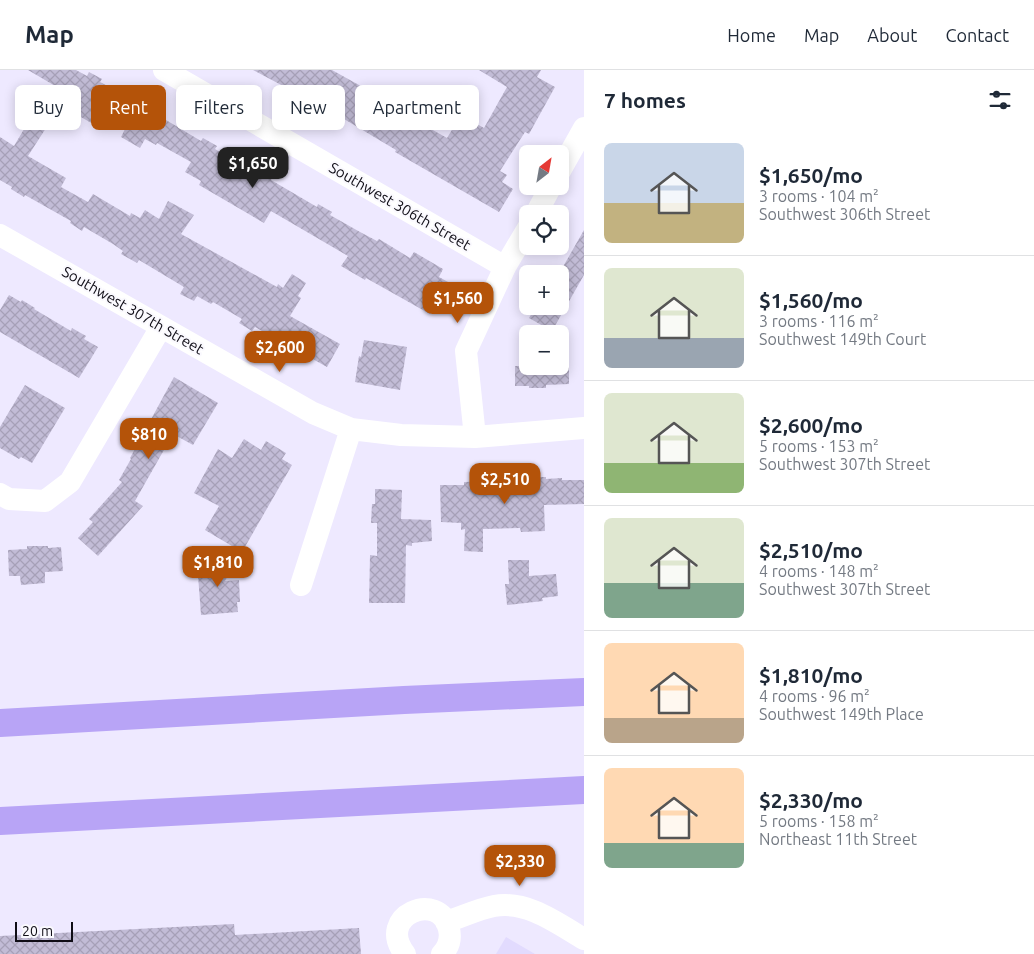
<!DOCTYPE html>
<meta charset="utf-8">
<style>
body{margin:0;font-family:Ubuntu,sans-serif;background:#f2f2f3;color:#1f2937;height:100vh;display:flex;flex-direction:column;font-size:19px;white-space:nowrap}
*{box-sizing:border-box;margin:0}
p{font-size:16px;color:#747a83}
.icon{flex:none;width:28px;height:28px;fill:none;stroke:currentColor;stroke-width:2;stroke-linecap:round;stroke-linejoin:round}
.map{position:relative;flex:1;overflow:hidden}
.side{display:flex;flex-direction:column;background:#fff;width:450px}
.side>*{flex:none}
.banner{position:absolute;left:15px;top:15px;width:475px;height:45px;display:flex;gap:10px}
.needle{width:32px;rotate:31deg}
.controls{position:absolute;left:519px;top:75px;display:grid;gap:10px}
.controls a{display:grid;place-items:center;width:50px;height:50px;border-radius:8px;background:#fff;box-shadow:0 2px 12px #0003;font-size:25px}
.scale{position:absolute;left:15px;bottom:12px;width:58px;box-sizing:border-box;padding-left:5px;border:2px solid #0f0d16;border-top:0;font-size:14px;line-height:18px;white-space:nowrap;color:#0f0d16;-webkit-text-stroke:4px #faf9fe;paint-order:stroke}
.price{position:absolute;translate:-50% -42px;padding:0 11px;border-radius:10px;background:#b45309;color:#fff;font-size:16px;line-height:32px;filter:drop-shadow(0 1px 2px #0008)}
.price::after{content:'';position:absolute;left:50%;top:30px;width:15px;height:11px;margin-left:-8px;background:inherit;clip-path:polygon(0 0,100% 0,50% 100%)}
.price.on{background:#222;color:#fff}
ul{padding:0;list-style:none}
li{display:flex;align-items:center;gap:15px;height:125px;padding:0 20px}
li+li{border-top:1px solid #e0e1e3}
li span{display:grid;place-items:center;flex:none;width:140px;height:100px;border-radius:8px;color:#555}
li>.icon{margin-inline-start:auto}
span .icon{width:60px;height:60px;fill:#fffc;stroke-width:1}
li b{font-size:21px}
h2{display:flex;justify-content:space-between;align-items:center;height:60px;padding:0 20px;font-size:21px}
.pill{padding:0 18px;border-radius:8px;background:#fff;box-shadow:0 2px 12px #0003;font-size:18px;line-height:45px}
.pill.on{background:#b45309;color:#fff}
header{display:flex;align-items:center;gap:30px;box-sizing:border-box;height:70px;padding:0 25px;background:#fff;border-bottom:1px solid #e0e1e3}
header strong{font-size:24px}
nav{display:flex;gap:28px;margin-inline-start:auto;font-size:18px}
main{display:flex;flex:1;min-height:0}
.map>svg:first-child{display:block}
</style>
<header>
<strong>Map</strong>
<nav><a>Home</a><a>Map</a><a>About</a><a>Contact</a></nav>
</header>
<main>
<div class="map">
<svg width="584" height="884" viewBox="0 0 584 884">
<defs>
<pattern id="building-cross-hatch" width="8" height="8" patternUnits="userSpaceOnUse" patternTransform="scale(1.25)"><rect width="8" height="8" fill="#c2bcd6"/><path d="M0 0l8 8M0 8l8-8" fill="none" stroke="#a6a0b7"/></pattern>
</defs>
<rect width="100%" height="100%" fill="#eee9ff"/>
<!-- built -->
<path fill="#e2dbfe" d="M506 867 535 884H496Z"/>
<!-- building -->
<path fill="url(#building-cross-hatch)" d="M28 0H76L87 6 89 2 102 9 100 12 113 19 112 21 141 37 143 34 157 41 156 44 201 71 203 68 217 76 215 79 255 103 259 97 273 106 271 110 317 137 318 134 332 142 330 145 360 162 377 171 379 169 410 188 414 182 443 199 439 207 448 212 430 244 366 208 365 210 341 196 348 186 271 141 264 153 199 115 201 111 185 102 191 92 157 73 156 75 145 69 140 78 121 67 126 57 99 42 93 54 55 32 62 20Z
M253 0H332L393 34 392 37 447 68 461 45 484 58 507 17 479 0H541L537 7 555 17 529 64 525 62 500 101 507 105 502 112 513 119 499 142 395 82 396 80 334 43Z
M30 49 46 58 28 86 66 108 61 117 88 132 93 124 130 146 131 143 140 148 145 140 159 149 168 131 194 145 181 164 277 217 278 214 283 218 292 204 306 213 298 226 301 228 290 246 340 274 327 297 255 257 252 261 239 253 242 249 213 232 211 234 197 226 194 231 180 224 184 217 139 190 137 193 121 184 123 181 113 174 84 157 82 161 70 153 71 151 25 125 24 127 11 119 12 117 0 110V67L14 76Z
M584 160V205L552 261 529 248 536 236H560V202Z
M9 225 21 232 22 230 35 238 34 239 71 261 72 258 86 266 84 269 98 277 79 308 0 262V240Z
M364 270 407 277 400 320 355 312 359 286 361 287Z
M515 296H569V314L546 315V318H529V316H515Z
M174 307 218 333 193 375 173 364 135 431 143 436 98 486 78 468 93 452 89 449 122 412 119 410 131 389 130 388Z
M25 315 65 338 32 393 21 387 19 389 0 378V357Z
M244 369 261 380 266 371 286 383 282 389 292 395 242 482 205 460 219 436 194 423 218 379 232 388Z
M527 407H546V409L562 408V410H584V434L544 435 545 461 521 462 520 458 483 459V482L464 481 465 459 461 460V453L441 452 440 415H464V412L527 410Z
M375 419 402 420 401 449 431 450 432 471 412 473V476L406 475 405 533H369L370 485 377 486V453H371L372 434H375Z
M27 476H48V478L61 477 63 501 45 502V513L21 515 20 506H9L8 480 27 479Z
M237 489 225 511 239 510 240 532H237L238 542 201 545 197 492Z
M508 490H529V506L556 504 558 526 542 528 543 531 507 535 505 514H509Z
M234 854 235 865 359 858 361 884H0V866Z"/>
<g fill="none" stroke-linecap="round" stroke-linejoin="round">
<!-- street -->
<path stroke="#fff" stroke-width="22" d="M164 0 505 197
M560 101 584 58
M536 144 551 116
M0 165 313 343 351 359 401 365 475 367 584 358
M475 367 466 281 505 197 528 158
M0 424 9 429 45 431 70 412 161 257
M301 515 351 359
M446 852C462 847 478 839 494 836 527 830 557 853 584 869
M405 884C375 846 439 819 449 859 451 868 449 877 442 884"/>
<!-- highway -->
<path stroke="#b8a4f6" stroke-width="28" d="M0 653 404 630 584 622
M0 751 584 720"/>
</g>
<g text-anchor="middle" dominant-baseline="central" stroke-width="4" stroke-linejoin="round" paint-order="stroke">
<!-- street labels -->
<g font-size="15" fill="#0f0d16" stroke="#faf9fe">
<text transform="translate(400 136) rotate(30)">Southwest 306th Street</text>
<text transform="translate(133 240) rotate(30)">Southwest 307th Street</text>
</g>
</g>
</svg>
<div class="controls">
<a><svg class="needle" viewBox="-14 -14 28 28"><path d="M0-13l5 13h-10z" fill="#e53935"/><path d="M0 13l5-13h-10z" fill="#747a83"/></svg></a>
<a><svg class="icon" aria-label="locate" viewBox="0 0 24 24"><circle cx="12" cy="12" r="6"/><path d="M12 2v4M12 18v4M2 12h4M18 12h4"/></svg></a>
<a>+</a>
<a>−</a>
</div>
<div class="scale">20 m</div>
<b class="price on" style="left:253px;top:119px">$1,650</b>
<b class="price" style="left:458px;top:254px">$1,560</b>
<b class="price" style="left:280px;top:303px">$2,600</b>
<b class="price" style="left:149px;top:390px">$810</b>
<b class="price" style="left:505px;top:435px">$2,510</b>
<b class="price" style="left:218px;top:518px">$1,810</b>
<b class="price" style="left:520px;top:817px">$2,330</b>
<div class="banner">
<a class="pill">Buy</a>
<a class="pill on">Rent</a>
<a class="pill">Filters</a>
<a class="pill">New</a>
<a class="pill">Apartment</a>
</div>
</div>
<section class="side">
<h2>7 homes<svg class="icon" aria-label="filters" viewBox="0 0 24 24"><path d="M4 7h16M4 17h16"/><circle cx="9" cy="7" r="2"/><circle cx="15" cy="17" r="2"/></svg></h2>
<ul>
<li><span style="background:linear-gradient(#c9d6e8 60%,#c2b280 0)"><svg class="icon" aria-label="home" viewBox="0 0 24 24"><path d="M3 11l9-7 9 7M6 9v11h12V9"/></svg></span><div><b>$1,650/mo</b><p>3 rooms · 104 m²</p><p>Southwest 306th Street</p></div></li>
<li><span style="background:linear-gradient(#dfe7d0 70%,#9aa5b1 0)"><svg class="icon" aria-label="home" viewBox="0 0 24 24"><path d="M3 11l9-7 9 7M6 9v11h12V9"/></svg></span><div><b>$1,560/mo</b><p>3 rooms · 116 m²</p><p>Southwest 149th Court</p></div></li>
<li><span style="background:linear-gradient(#dfe7d0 70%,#8fb573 0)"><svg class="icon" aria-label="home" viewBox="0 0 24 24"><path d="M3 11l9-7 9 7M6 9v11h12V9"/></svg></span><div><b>$2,600/mo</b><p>5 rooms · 153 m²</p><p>Southwest 307th Street</p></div></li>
<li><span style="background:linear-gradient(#dfe7d0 65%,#7fa58c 0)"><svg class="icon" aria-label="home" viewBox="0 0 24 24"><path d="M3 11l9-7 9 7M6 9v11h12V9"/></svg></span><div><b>$2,510/mo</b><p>4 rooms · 148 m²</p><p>Southwest 307th Street</p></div></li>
<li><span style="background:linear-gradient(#ffd9b3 75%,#b9a48a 0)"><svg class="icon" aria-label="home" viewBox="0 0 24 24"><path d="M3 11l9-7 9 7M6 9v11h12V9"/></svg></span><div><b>$1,810/mo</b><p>4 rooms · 96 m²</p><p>Southwest 149th Place</p></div></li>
<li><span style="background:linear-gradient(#ffd9b3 75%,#7fa58c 0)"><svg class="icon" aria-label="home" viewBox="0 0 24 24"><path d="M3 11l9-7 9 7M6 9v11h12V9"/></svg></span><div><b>$2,330/mo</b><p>5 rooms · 158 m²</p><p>Northeast 11th Street</p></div></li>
</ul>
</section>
</main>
